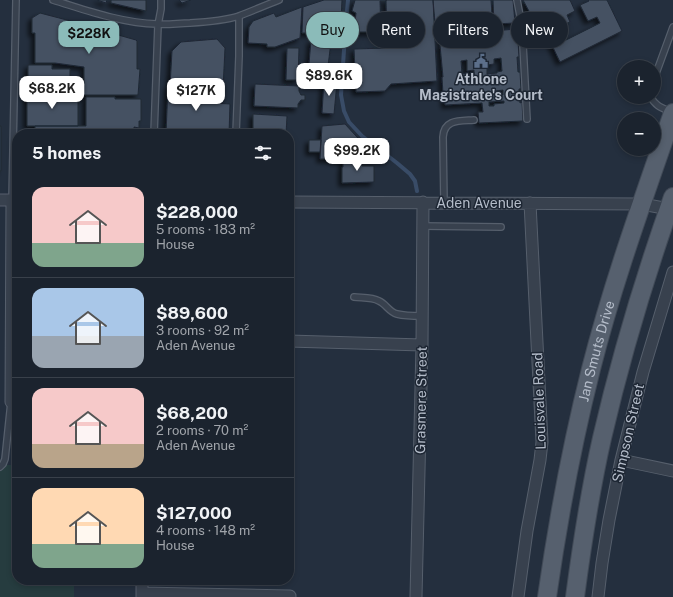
<!DOCTYPE html>
<meta charset="utf-8">
<style>
body{margin:0;font-family:"Public Sans",sans-serif;background:#282f3a;color:#f1f3f6;height:100vh;display:flex;flex-direction:column;font-size:15px;white-space:nowrap}
*{box-sizing:border-box;margin:0}
p{font-size:13px;color:#a0a4aa}
.icon{flex:none;width:22px;height:22px;fill:none;stroke:currentColor;stroke-width:2;stroke-linecap:round;stroke-linejoin:round}
.map{position:relative;flex:1;overflow:hidden}
.details{position:absolute;left:12px;top:129px;width:282px;height:456px;display:flex;flex-direction:column;background:#1b232e;border-radius:16px;box-shadow:0 2px 6px #0003,0 0 0 1px #39404a}
.details>*{flex:none}
.banner{position:absolute;left:306px;top:12px;width:307px;height:36px;display:flex;gap:8px}
.tools{position:absolute;left:617px;top:60px;display:grid;gap:8px}
.tools a{display:grid;place-items:center;width:44px;height:44px;border-radius:50%;background:#1b232e;box-shadow:0 2px 6px #0003,0 0 0 1px #39404a;font-size:20px}
.price{position:absolute;translate:-50% -34px;padding:0 9px;border-radius:8px;background:#fff;color:#222;font-size:13px;line-height:26px;filter:drop-shadow(0 1px 2px #0008)}
.price::after{content:'';position:absolute;left:50%;top:24px;width:12px;height:9px;margin-left:-6px;background:inherit;clip-path:polygon(0 0,100% 0,50% 100%)}
.price.current{background:#8bbbb9;color:#111}
ul{padding:0;list-style:none}
li{display:flex;align-items:center;gap:12px;height:100px;padding:0 20px}
li+li{border-top:1px solid #39404a}
li span{display:grid;place-items:center;flex:none;width:112px;height:80px;border-radius:12px;color:#555}
li>.icon{margin-inline-start:auto}
span .icon{width:48px;height:48px;fill:#fffc;stroke-width:1}
li b{font-size:17px}
h2{display:flex;justify-content:space-between;align-items:center;height:48px;padding:0 20px;font-size:17px}
.tag{padding:0 14px;border-radius:18px;background:#1b232e;box-shadow:0 2px 6px #0003,0 0 0 1px #39404a;font-size:14px;line-height:36px}
.tag.current{background:#8bbbb9;color:#111}
.map>svg:first-child{display:block}
</style>
<div class="map">
<svg width="673" height="597" viewBox="0 0 673 597">
<defs>
<filter id="shadow"><feDropShadow dx="-3.5" dy="3.5" stdDeviation="2" flood-color="#0009"/></filter>
</defs>
<rect width="100%" height="100%" fill="#242f3e"/>
<!-- green -->
<path fill="#263c3f" d="M15 411H17V580H74V597H0V465H13Z"/>
<g fill="none" stroke-linecap="round" stroke-linejoin="round">
<!-- stream -->
<path stroke="#394c67" stroke-width="4" d="M348 0 345 35 341 95 344 111 349 122 362 136 397 163 410 174 415 181 417 191"/>
</g>
<!-- building -->
<path fill="#455162" stroke="#1f2835" fill-rule="evenodd" filter="url(#shadow)" d="M97 0H107L106 3Z
M111 0H146V11L111 3Z
M179 0H191L182 3Z
M324 0H342L340 39H335V37L325 36V23L315 27 314 33H302L303 7Z
M355 0H386V1H380L381 32H354L356 13 352 11Z
M386 0H433L437 81 391 84 385 91 356 92 354 49 388 48V41H387Z
M433 0H491L493 31 516 29V41H518L519 57H517L518 72H520L521 89H519L520 103 522 102 523 121 479 123 478 112H483L482 103 445 105 444 94H443L442 77H443L440 45H443L442 41H441V34H442L441 23H435ZM467 21V32L456 33V27H452V22ZM500 37V40H495V42H486L485 38ZM472 39 473 43 463 44V42H458V40ZM501 58 502 71 497 72V73L487 74V65L494 64V59ZM467 60V71L474 70V75H468V73L462 74 461 61ZM503 90V95H496L495 91ZM468 92V97H461L460 93ZM504 101V103L494 104V106H489V102Z
M493 0H513L515 23 494 24Z
M523 0H570L575 11 567 15 570 22 563 25 562 24 548 30 542 16 538 18 534 12 530 13Z
M588 0H607L622 31 560 62 548 37 557 32 562 42 600 23 597 17 588 21 580 5 589 1Z
M302 7 300 38 275 47H267V44L248 43 249 27 253 21 274 13 276 17Z
M40 13 90 26V27L136 40 137 41V69H140L138 95H76V84H84V67L55 63H35V33H32V18Z
M217 39 225 48 223 89 170 87 172 51 181 42Z
M311 40 331 42 328 66 309 64Z
M287 48H299L298 80H286Z
M28 65H52V69H70V90H52V95H28Z
M324 81 337 82 334 114 322 113Z
M255 84 299 86V91L301 95H305V100H301L298 104V108L254 106Z
M168 86 215 89 214 103 230 104 229 134H166Z
M27 95H78V126H27Z
M86 97H115V99H141V121H139V128L134 127V134H35V126H86Z
M253 114 287 116 286 134H253Z
M345 124 377 159H320L322 126Z
M0 126H1V171H0Z
M309 140H321L320 152H309Z
M343 159H362V166H374V182L342 183V167H343Z"/>
<g fill="none" stroke-linecap="round" stroke-linejoin="round">
<defs>
<path id="lane" d="M53 0C86 10 121 23 157 24 168 25 179 23 190 23 207 22 223 21 239 16 252 11 266 5 279 0
M517 0 522 26 527 119
M654 79 673 27
M651 97C655 106 662 108 671 112
M154 134 158 25 161 9V0
M236 134 239 56V16
M12 200 16 0
M444 203 443 137C444 119 460 121 474 120
M423 226 501 227
M354 297C362 298 372 297 379 301 386 304 389 312 397 314 405 316 414 316 422 316
M0 467 3 464 5 459 11 402"/>
<path id="street" d="M0 200H17
M289 202 642 204 669 209
M289 341 422 345
M11 402 12 200
M621 460 673 471
M142 593 290 596
M142 597V580
M416 597 422 345 423 202
M518 597 527 531 540 460 542 442 530 203
M598 597 602 563 609 520 621 460 643 372 673 272"/>
<g id="primary">
<path id="s1" d="M547 597C558 520 572 444 591 369 613 282 644 197 673 113"/>
<path d="M575 597C582 544 590 491 602 438 621 356 645 276 673 197"/>
</g>
</defs>
<!-- lane casing -->
<use href="#lane" stroke="#565f6c" stroke-width="8"/>
<!-- street casing -->
<use href="#street" stroke="#565f6c" stroke-width="13"/>
<!-- primary casing -->
<use href="#primary" stroke="#414a57" stroke-width="20"/>
<!-- lane -->
<use href="#lane" stroke="#38414e" stroke-width="5.5"/>
<!-- street -->
<use href="#street" stroke="#38414e" stroke-width="11"/>
<!-- primary -->
<use href="#primary" stroke="#56606e" stroke-width="18"/>
</g>
<!-- icons -->
<defs>
<symbol id="civic-bare" viewBox="-9 -9 18 18"><path d="M-.6-6.5H3V-4.5H.6V-3L4-1V1h2V6H-6V1h2V-1L-.6-3ZM-1.2 2.5V6h2.4V2.5Z" fill="#5c6f8a" stroke="#1d2633" stroke-width="2.5" paint-order="stroke"/></symbol>
</defs>
<g fill-rule="evenodd">
<use href="#civic-bare" x="471" y="51" width="20" height="20"/>
</g>
<g text-anchor="middle" dominant-baseline="central" stroke-width="3" stroke-linejoin="round" paint-order="stroke">
<!-- poi labels -->
<g font-size="14" font-weight="bold" fill="#b4bcc9" stroke="#1d2633">
<text x="481" y="79">Athlone<tspan x="481" dy="16">Magistrate's Court</tspan></text>
</g>
<!-- street labels -->
<g font-size="14" fill="#b4bcc9" stroke="#1d2633">
<text x="479" y="203">Aden Avenue</text>
<text stroke="none"><textPath href="#s1" startOffset="251">Jan Smuts Drive</textPath></text>
<text transform="translate(421 400) rotate(-89)">Grasmere Street</text>
<text transform="translate(539 401) rotate(-92)">Louisvale Road</text>
<text transform="translate(628 433) rotate(-77)">Simpson Street</text>
</g>
</g>
</svg>
<div class="tools">
<a>+</a>
<a>−</a>
</div>
<b class="price current" style="left:89px;top:55px">$228K</b>
<b class="price" style="left:329px;top:97px">$89.6K</b>
<b class="price" style="left:52px;top:110px">$68.2K</b>
<b class="price" style="left:196px;top:112px">$127K</b>
<b class="price" style="left:357px;top:172px">$99.2K</b>
<div class="banner">
<a class="tag current">Buy</a>
<a class="tag">Rent</a>
<a class="tag">Filters</a>
<a class="tag">New</a>
</div>
<section class="details">
<h2>5 homes<svg class="icon" aria-label="filters" viewBox="0 0 24 24"><path d="M4 7h16M4 17h16"/><circle cx="9" cy="7" r="2"/><circle cx="15" cy="17" r="2"/></svg></h2>
<ul>
<li><span style="background:linear-gradient(#f6c9c9 70%,#7fa58c 0)"><svg class="icon" aria-label="home" viewBox="0 0 24 24"><path d="M3 11l9-7 9 7M6 9v11h12V9"/></svg></span><div><b>$228,000</b><p>5 rooms · 183 m²</p><p>House</p></div></li>
<li><span style="background:linear-gradient(#a9c7e8 60%,#9aa5b1 0)"><svg class="icon" aria-label="home" viewBox="0 0 24 24"><path d="M3 11l9-7 9 7M6 9v11h12V9"/></svg></span><div><b>$89,600</b><p>3 rooms · 92 m²</p><p>Aden Avenue</p></div></li>
<li><span style="background:linear-gradient(#f6c9c9 70%,#b9a48a 0)"><svg class="icon" aria-label="home" viewBox="0 0 24 24"><path d="M3 11l9-7 9 7M6 9v11h12V9"/></svg></span><div><b>$68,200</b><p>2 rooms · 70 m²</p><p>Aden Avenue</p></div></li>
<li><span style="background:linear-gradient(#ffd9b3 70%,#7fa58c 0)"><svg class="icon" aria-label="home" viewBox="0 0 24 24"><path d="M3 11l9-7 9 7M6 9v11h12V9"/></svg></span><div><b>$127,000</b><p>4 rooms · 148 m²</p><p>House</p></div></li>
</ul>
</section>
</div>
